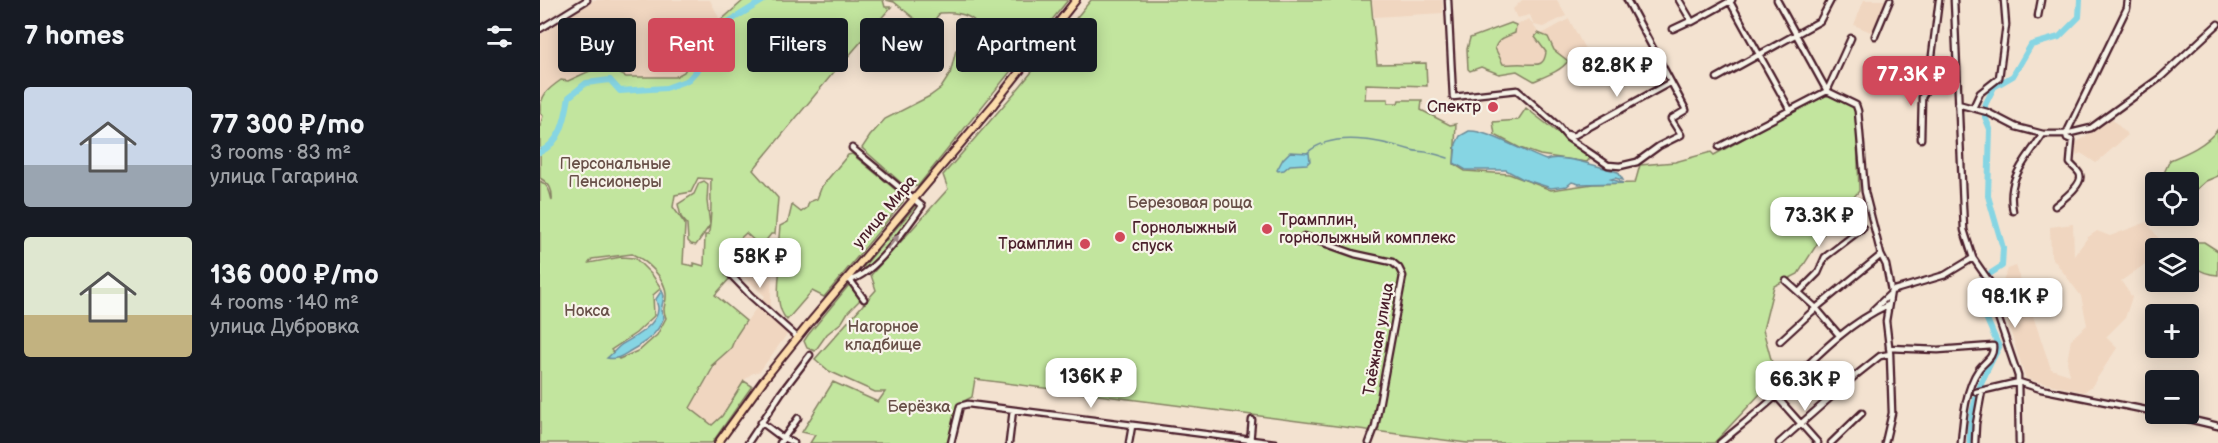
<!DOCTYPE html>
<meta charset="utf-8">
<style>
body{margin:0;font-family:"Balsamiq Sans",sans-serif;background:#242831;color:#f1f3f6;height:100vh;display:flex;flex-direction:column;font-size:22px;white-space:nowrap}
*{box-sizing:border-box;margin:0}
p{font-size:20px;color:#9ea1a6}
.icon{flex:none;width:33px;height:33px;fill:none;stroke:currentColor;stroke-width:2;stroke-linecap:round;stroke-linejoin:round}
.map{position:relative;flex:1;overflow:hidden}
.drawer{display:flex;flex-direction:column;background:#171b24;width:540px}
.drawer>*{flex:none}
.banner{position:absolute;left:18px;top:18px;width:570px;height:54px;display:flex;gap:12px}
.fabs{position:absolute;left:1605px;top:172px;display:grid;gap:12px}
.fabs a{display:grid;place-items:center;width:54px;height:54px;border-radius:6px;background:#171b24;box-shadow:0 3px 15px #0003;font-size:30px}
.price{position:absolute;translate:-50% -51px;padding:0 14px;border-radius:12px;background:#fff;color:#222;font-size:20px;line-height:39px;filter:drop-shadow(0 2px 3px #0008)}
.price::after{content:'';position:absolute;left:50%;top:36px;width:18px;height:14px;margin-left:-9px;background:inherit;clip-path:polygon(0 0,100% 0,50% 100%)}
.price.current{background:#d1495b;color:#fff}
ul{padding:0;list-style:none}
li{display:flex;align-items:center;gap:18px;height:150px;padding:0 24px}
li span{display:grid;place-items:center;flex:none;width:168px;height:120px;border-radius:6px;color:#555}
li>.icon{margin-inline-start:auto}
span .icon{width:72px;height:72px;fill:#fffc;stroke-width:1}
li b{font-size:26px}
h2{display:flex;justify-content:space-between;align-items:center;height:72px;padding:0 24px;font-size:26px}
.tag{padding:0 21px;border-radius:6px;background:#171b24;box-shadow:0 3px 15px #0003;font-size:21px;line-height:54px}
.tag.current{background:#d1495b;color:#fff}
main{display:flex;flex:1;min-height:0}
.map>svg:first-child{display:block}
</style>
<main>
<section class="drawer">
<h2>7 homes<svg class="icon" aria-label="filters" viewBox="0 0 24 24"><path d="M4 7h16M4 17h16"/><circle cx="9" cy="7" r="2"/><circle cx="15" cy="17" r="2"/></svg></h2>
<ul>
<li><span style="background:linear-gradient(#c9d6e8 65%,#9aa5b1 0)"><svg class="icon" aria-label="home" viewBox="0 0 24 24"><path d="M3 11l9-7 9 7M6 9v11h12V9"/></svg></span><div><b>77 300 ₽/mo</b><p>3 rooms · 83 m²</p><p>улица Гагарина</p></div></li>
<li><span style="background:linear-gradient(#dfe7d0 65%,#c2b280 0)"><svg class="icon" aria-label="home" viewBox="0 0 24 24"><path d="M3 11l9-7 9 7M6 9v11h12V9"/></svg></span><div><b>136 000 ₽/mo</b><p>4 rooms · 140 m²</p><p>улица Дубровка</p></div></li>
</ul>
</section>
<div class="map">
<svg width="1678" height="443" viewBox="0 0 1678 443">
<rect width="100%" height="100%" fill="#f3e2d0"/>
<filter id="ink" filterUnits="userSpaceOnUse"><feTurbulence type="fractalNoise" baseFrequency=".0167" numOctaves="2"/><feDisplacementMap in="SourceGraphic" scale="12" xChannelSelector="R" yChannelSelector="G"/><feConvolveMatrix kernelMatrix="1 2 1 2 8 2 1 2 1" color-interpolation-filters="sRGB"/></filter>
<g filter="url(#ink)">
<!-- built -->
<path fill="#f0d6c0" d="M54 0H170L180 20 146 68 134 80 85 81 75 64 44 72 0 129V35Z
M832 0H902L903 13 834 17Z
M982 0H1017L1026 16 1003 27 994 25 990 15 977 18 973 9Z
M1324 0H1348L1333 33 1314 25Z
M989 19 1000 35 1029 19 1046 51 1010 66 959 73 955 36Z
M1571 118 1588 135 1556 163 1541 153 1537 155 1533 145Z
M1607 222 1626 249H1616L1615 277 1604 265 1581 281 1592 297 1585 318 1566 337 1577 348 1552 386 1544 392 1486 379 1458 293 1468 269 1476 266 1511 369 1530 375 1527 362 1531 339 1547 325 1541 296 1511 256 1510 227 1533 224 1534 256 1548 237 1557 231 1570 236Z
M206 233 223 250 226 248 233 255 230 316 248 333 220 371 211 374 204 381 181 416 171 425 150 408 175 367V364L191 348 196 336 225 296 190 264 193 256 189 249Z"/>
<!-- green -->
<path fill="#c2e59e" stroke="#868264" stroke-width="1.5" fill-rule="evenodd" d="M204 0H343L345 7H351L300 66 279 53 283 16 277 53 299 66 213 170 238 198 235 234H231L221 247 206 233 189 249 193 256 186 273 190 278 175 295 206 321 196 336 191 348 171 366 175 364 150 408 172 425 182 416 204 381 212 386 172 443H0V181C9 186 10 192 12 201 13 190 10 184 0 178V126L3 116 0 113C0 95 8 89 21 80L28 81 56 68 67 67 86 77H135L144 72 165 37 178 23ZM158 178 171 179C170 196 173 220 168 235H165L164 266 154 263V266L143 264 145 224 133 207 135 195 151 192ZM92 254C106 260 125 277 126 294 127 305 121 306 126 318L117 335 100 350 79 359 71 350 96 333 114 316 113 295 121 288 113 276 95 258 81 257 49 263 52 259Z
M346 0H528L378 186 367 188 322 148 330 136 345 119 390 96 401 88 410 74 416 50 435 37 439 29C434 13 414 12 400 13L387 29 354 2Z
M551 0H831L837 64 886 63 887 86 826 84 825 99H848V103H858L859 100H882L881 110 910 125 916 124 914 164 925 171 969 174 1011 190 1053 184 1095 183 1100 165 1135 162 1171 152 1174 155 1286 93 1316 108 1319 191 1286 230 1258 274 1234 286 1223 330 1236 377 1174 443H927L435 379 432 397 418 404 408 443H270L275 435 262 432 293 382 338 402 345 392H335L289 371 275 359 336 290 331 275 408 189 403 175 477 90Z
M971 23 976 25 975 33C967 37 958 38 955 48L963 64C970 65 976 63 984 64 996 64 1004 68 1006 52L995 37 998 33 1008 37 1014 50 1028 61C1021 71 1006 76 994 81L977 71 959 74 941 67 930 71 928 69 927 49 930 38Z
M1077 57 1087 76 1074 82 1070 74 1064 77 1059 66Z
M986 108 1050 158 1047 162 1000 155 980 148 955 135 953 122 978 120Z
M1678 129V176L1666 181 1649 196 1648 183H1624L1623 175 1630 160C1647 153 1666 145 1678 129Z
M312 154 363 196V202L284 297 272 291 247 320C234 306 239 282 240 264L237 260 240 226 248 222 252 205 261 212 267 208 269 202 277 199 282 186 308 155Z
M164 181 168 184 167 201 170 225 156 245 151 244 148 241 147 224 141 217 138 204 154 194 159 183Z
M377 204 379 206 356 238 328 269H324V266Z
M1656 242H1664L1678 251V275C1661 274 1647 266 1649 247Z
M309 285H315L323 297 308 312 302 322 287 334 275 351 267 348 264 341 268 335Z"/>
<!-- water -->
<path fill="#86d5e3" stroke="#6e8c99" stroke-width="1.5" d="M929 131C948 130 985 153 1006 160 1020 153 1062 168 1078 172L1083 180 1075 178 1071 179 1083 183 1039 184 1032 182 1027 186 1011 188 983 179 966 170H926L914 163 916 144 920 136Z
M750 152 769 153 770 161 767 164 750 165 744 170 738 171 737 170 743 159Z
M122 290 124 296 121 311 124 317C117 335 106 342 90 351 82 356 77 360 67 358 72 354 76 349 81 345 93 338 119 324 118 308 118 305 116 302 116 299Z"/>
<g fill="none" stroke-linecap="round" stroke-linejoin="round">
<!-- stream -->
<path stroke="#6e8c99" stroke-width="1.5" d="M767 153C792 130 842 141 871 150 877 152 884 151 890 153 896 154 902 156 908 158"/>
<!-- river -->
<path stroke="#86d5e3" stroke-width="6" d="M0 152C22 141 25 119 29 97L46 83 70 80 80 91 126 88 148 80 162 65 180 27 224 0
M1430 443C1428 408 1443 376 1459 347L1435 292 1434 284 1462 266 1463 248 1448 196 1450 129 1445 117V105L1454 87 1473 76 1491 45 1519 37 1539 17 1540 0"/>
<defs>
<path id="minor" d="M908 0 913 97 977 90 1018 126 1028 138 1068 165 1080 166 1097 162 1119 146 1141 135 1131 119 1146 110 1087 0
M1139 0 1152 22
M1189 0 1250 110
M1237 0 1287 91
M1414 0 1424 230 1433 258 1449 281 1456 311 1478 376 1479 443
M1498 16 1501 0
M0 29 47 0
M1133 29 1148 22H1152L1192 0
M1335 36 1350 0
M1177 78 1280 21 1291 0
M1287 91 1316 105 1318 111 1325 192 1341 255 1346 265 1351 291 1346 321 1350 354 1352 413 1345 443
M1418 104 1447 112 1476 127 1503 134H1526L1551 128 1621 77 1678 24
M1433 108 1440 93 1459 78 1466 25 1464 0
M1027 134 1033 136 1131 82
M1381 139 1382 97 1388 87 1399 0
M1179 147 1287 91 1311 38
M1515 206C1522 200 1543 185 1540 175 1539 171 1533 167 1530 163L1532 140 1527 138 1526 134 1587 8 1588 0
M1473 211C1466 177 1486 161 1503 134
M764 236 815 254 852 262 859 268 863 276 835 427 829 443
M189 273 211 296 258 338
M305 280C329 283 368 225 382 206L312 148
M311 281 324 299
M1246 281 1276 308 1299 335
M1351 291 1405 275 1433 258
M1259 292 1278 273 1285 257 1323 228
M1333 310 1350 294
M1240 341 1276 308 1341 255
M1349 348 1398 350 1453 346C1454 358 1445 361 1439 369 1425 389 1423 420 1421 443
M1479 382 1501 389 1616 412
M1436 392 1479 382
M1236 396 1278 443
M1627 414 1678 426
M221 422 241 437 254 443
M208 443 241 393 270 355
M240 443 258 418
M411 443 420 406 428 404 735 443
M469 443 473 410
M589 443 592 426
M710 443 712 420
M1180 443C1199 427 1219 412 1237 395 1272 361 1304 325 1348 305
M1239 443 1316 375 1340 356 1350 354
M1291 443 1322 413
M1435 443 1436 424 1442 391"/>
<path id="major" d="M178 443 223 381 267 326 454 104 536 0"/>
</defs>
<!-- minor casing -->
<use href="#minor" stroke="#4a1f2b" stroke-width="9"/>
<!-- major casing -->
<use href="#major" stroke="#4a1f2b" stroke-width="10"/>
<!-- minor -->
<use href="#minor" stroke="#f7f3e8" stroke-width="4.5"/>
<!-- major -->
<use href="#major" stroke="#fcdcac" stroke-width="6"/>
</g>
<!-- one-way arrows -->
<defs><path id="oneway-solid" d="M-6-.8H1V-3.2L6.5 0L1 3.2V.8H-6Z" transform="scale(1.5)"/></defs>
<use fill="#a0898a" href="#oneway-solid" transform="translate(353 242) rotate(-50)"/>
</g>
<!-- markers -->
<g fill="#d1495b" stroke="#f7f3e8" stroke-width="2">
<circle cx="953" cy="107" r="6"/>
<circle cx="727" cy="229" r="6"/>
<circle cx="580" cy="237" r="6"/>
<circle cx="545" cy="244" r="6"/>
</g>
<g text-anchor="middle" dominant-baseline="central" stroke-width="4.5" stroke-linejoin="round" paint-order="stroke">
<!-- poi labels -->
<g font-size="16" fill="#4a1f2b" stroke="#f7f3e8" text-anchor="end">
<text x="941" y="107">Спектр</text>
<text x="739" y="220" text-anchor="start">Трамплин,<tspan x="739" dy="18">горнолыжный комплекс</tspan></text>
<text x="592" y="228" text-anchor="start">Горнолыжный<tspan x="592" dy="18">спуск</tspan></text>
<text x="533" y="244">Трамплин</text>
</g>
<!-- park labels -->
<g font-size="16" fill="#685048" stroke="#f7f3e8">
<text x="75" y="164">Персональные<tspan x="75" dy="18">Пенсионеры</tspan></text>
<text x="650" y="203">Березовая роща</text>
<text x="47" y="311">Нокса</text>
<text x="343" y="327">Нагорное<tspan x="343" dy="18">кладбище</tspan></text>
<text x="379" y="407">Берёзка</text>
</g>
<!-- street labels -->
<g font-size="16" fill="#4a1f2b" stroke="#f7f3e8">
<text transform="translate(345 212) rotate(-50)">улица Мира</text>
<text transform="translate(839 339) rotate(-80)">Таёжная улица</text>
</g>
</g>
</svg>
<div class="fabs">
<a><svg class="icon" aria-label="locate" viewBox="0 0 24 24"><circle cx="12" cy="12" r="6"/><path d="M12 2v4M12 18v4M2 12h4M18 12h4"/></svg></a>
<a><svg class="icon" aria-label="layers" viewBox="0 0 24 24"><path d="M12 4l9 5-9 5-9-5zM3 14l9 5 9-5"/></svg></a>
<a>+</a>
<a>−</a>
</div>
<b class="price" style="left:1077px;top:98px">82.8K ₽</b>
<b class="price current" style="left:1371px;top:107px">77.3K ₽</b>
<b class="price" style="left:1279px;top:248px">73.3K ₽</b>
<b class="price" style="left:220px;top:289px">58K ₽</b>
<b class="price" style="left:1475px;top:329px">98.1K ₽</b>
<b class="price" style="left:551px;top:409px">136K ₽</b>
<b class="price" style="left:1265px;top:412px">66.3K ₽</b>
<div class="banner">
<a class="tag">Buy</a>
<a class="tag current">Rent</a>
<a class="tag">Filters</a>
<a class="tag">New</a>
<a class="tag">Apartment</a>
</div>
</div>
</main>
